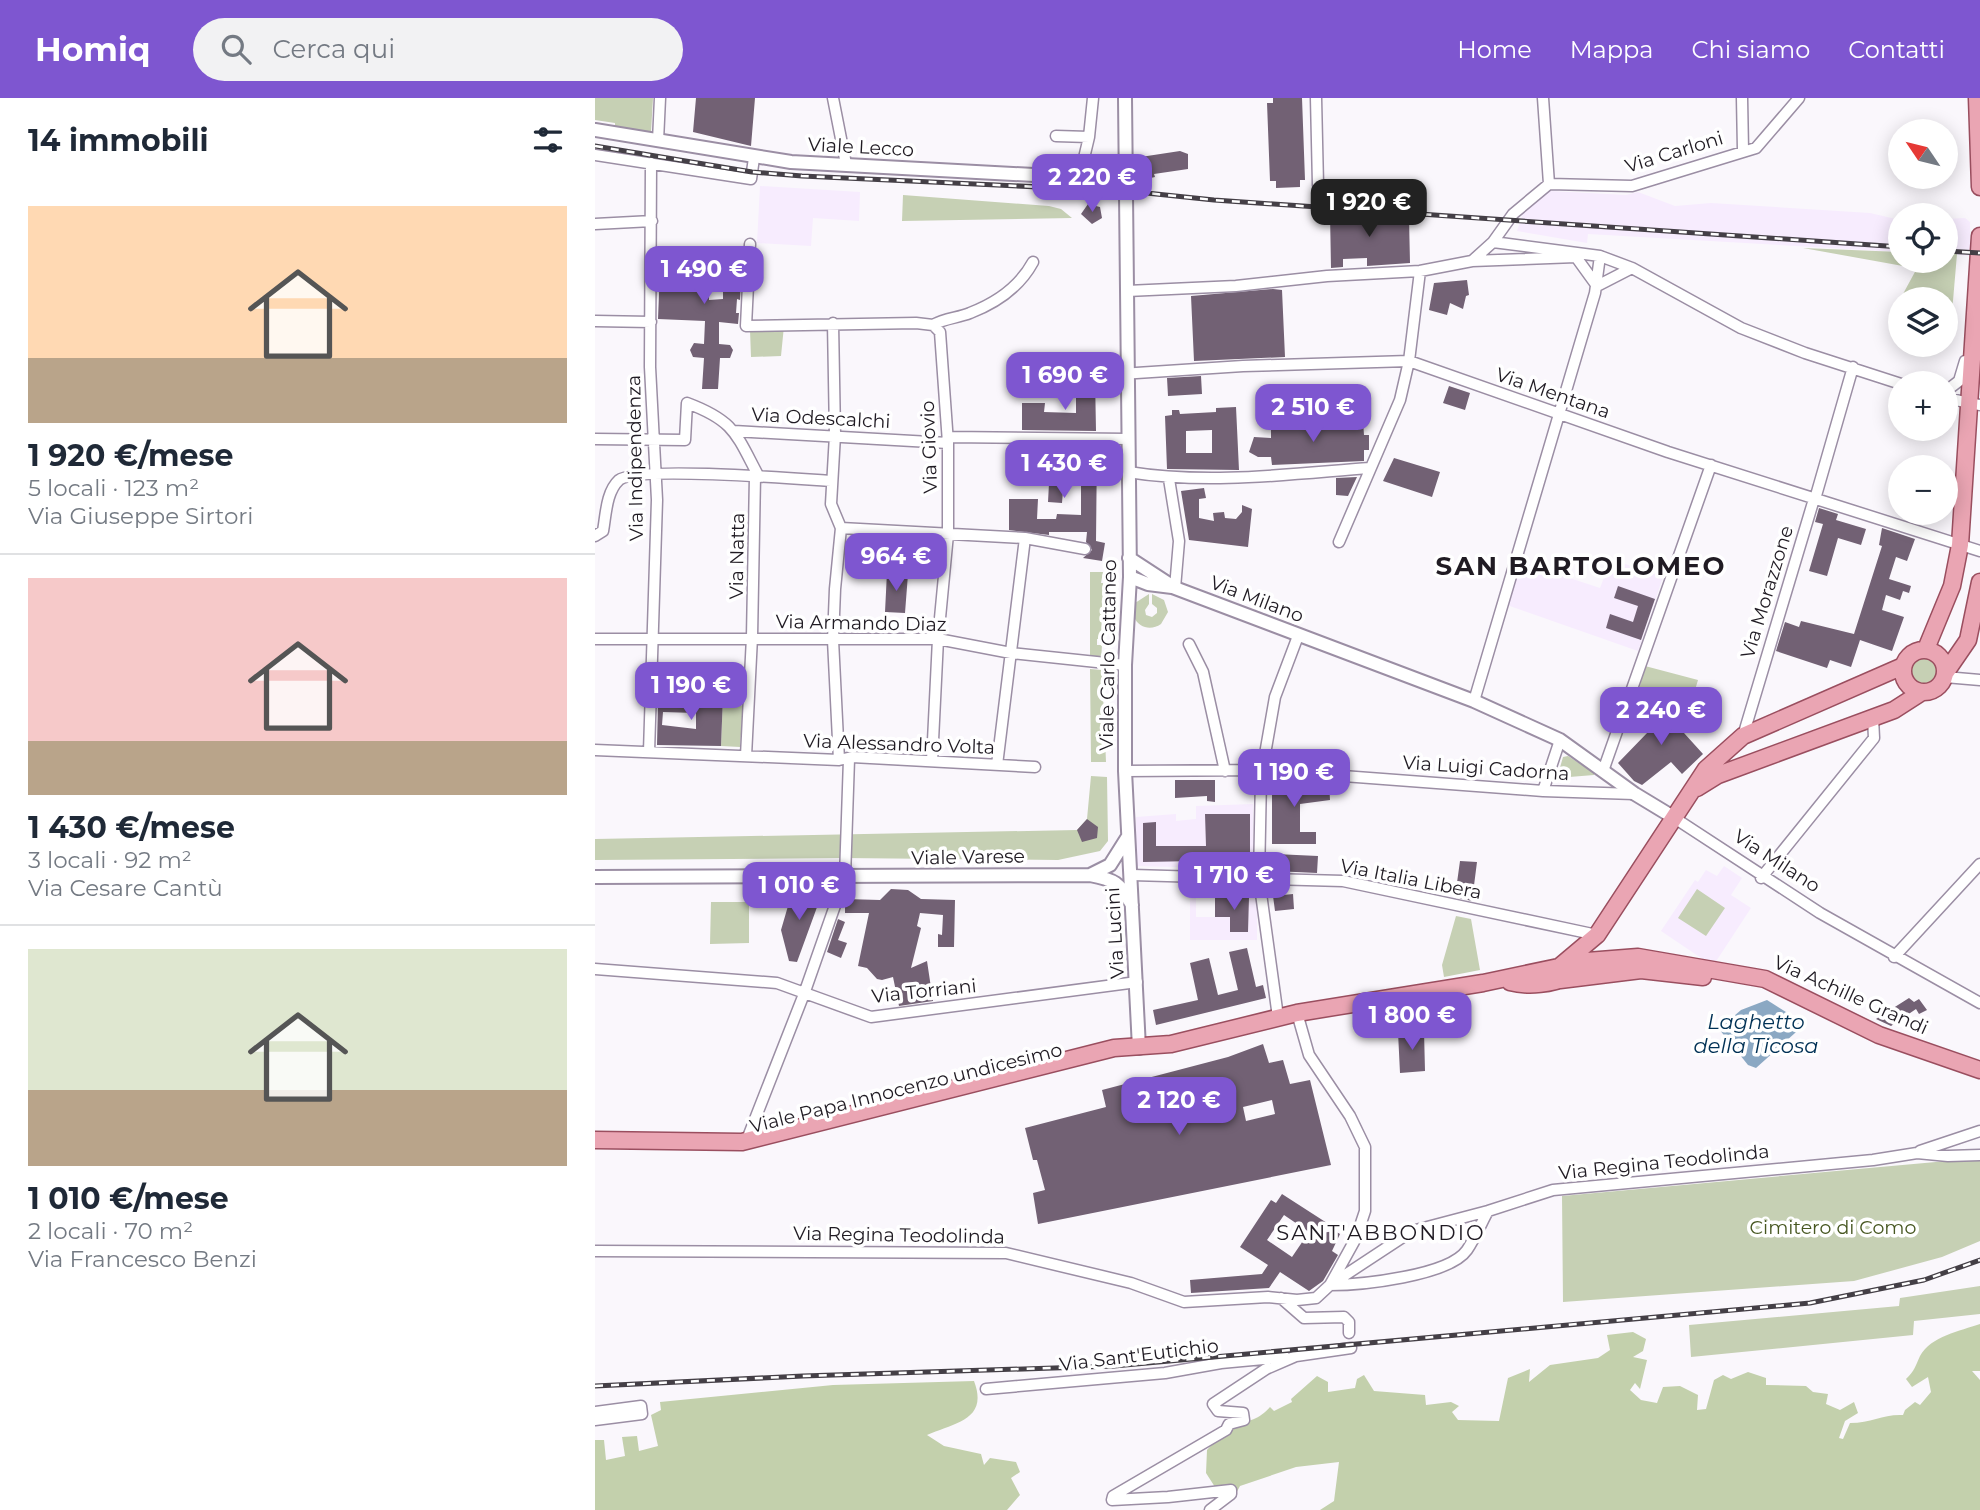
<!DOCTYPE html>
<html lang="it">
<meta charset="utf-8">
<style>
body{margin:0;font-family:Montserrat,sans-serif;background:#f2f2f3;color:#1f2937;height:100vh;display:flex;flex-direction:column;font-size:26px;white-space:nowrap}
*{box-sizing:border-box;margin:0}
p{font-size:23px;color:#747a83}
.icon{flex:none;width:38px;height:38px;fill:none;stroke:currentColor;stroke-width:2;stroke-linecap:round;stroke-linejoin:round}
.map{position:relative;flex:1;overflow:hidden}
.drawer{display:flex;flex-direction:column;background:#fff;width:595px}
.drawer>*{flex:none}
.needle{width:46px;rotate:305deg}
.buttons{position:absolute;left:1293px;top:21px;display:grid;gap:14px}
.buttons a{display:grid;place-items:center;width:70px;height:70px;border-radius:50%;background:#fff;box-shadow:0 4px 18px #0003;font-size:35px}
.price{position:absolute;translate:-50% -60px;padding:0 16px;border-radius:14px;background:#7e56d0;color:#fff;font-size:23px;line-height:46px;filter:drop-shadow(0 2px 4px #0008)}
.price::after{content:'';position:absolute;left:50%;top:42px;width:21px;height:16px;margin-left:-10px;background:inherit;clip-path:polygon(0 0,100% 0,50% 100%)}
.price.selected{background:#222;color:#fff}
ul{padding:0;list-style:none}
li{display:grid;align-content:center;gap:14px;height:371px;padding:0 28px}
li+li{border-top:2px solid #e0e1e3}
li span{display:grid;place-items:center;height:217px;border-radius:0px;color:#555}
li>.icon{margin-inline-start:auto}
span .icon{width:126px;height:126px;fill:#fffc;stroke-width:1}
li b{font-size:30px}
h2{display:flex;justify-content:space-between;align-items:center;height:84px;padding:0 28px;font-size:30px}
header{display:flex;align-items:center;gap:42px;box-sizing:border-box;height:98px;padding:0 35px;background:#7e56d0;color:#fff}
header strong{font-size:33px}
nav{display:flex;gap:38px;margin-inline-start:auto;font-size:24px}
.search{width:490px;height:63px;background:#f2f2f3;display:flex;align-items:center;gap:18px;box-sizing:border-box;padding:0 24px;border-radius:38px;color:#747a83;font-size:26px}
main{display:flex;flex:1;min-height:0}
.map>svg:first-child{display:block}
</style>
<header>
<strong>Homiq</strong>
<div class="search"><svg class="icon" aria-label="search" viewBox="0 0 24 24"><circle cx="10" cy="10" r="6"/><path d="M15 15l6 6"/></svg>Cerca qui</div>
<nav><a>Home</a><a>Mappa</a><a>Chi siamo</a><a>Contatti</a></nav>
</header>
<main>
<section class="drawer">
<h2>14 immobili<svg class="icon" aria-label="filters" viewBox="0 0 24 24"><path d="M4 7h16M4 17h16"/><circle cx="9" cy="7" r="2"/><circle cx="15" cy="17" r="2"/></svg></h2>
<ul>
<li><span style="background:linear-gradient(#ffd9b3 70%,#b9a48a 0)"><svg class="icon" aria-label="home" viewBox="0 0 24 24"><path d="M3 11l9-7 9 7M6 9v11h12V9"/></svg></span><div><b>1 920 €/mese</b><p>5 locali · 123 m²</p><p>Via Giuseppe Sirtori</p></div></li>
<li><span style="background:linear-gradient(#f6c9c9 75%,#b9a48a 0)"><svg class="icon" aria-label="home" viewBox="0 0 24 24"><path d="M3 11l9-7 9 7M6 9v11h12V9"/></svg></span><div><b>1 430 €/mese</b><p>3 locali · 92 m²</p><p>Via Cesare Cantù</p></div></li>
<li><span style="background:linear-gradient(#dfe7d0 65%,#b9a48a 0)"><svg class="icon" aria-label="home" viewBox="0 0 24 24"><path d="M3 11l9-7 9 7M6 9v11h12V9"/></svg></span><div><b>1 010 €/mese</b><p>2 locali · 70 m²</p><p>Via Francesco Benzi</p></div></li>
</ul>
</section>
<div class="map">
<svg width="1385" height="1412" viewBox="0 0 1385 1412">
<rect width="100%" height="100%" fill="#faf7fc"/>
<!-- built -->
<path fill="#f7ecfe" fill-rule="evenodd" d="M165 88 265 94 264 123 218 120 216 148 162 145Z
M955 93 1031 97 1043 94 1080 108 1116 105 1275 115 1305 122V154L993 136 992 145 922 133 929 112Z
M1370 120 1375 124V158L1351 156V121Z
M1016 461 1068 479 1043 553 912 507 926 464 1005 490Z
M658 706V771L541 768V719L581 716V723L601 721V708Z
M1129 768 1147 780 1136 797 1156 810 1118 868 1066 833 1100 782 1103 784 1111 772 1122 778Z
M595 785H662V842H595ZM601 799H653V833H636L635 819H601Z"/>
<!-- green -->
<path fill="#c6d0b4" d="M0 0H58L56 34 20 28V25L0 22Z
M308 97 454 108 466 111 477 120 307 123Z
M1208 150 1305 154 1306 163H1351V156H1362L1356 226 1351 225V201H1306L1305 220 1296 218 1321 172 1319 170Z
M189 228 186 258 156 259 155 232Z
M495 474H508L506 485H508L506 541H502V547H507L506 562 495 560Z
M554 496V506L550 512 551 517 557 519 562 515V510L557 506V496L569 502 573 514 566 526C556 533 544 530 539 519L540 505Z
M1313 572a16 16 0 1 1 32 0a16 16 0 1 1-32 0Z
M1050 568 1103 582 1095 609 1043 596Z
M495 571 507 572 511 664H496Z
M128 598 142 599 148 610 145 649 126 648Z
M973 658 999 675V677L962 680 968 659Z
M496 678 512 679 513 743 505 753 463 762 248 760 0 762V741L482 732 492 721Z
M1102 791 1130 810 1111 838 1083 820Z
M116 804H154V845L115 846Z
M861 818 876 821 885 872 849 879 847 867Z
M1385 1060V1143L1347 1159 1259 1183 968 1204 967 1098Z
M1385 1188V1216L1319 1223 1318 1237 1096 1259 1094 1227 1304 1208 1305 1200Z"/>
<!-- forest -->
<path fill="#c3d0ac" d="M1385 1226V1273H1377L1385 1282V1412H725L739 1403 744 1364 701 1369 645 1388 638 1401 627 1400 611 1375 612 1352C620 1344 628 1332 639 1328 654 1322 664 1322 675 1309L679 1313 697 1304 696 1301 722 1278 733 1284V1294L760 1290 762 1281 769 1277 779 1293 830 1297 831 1307 856 1304 864 1308 857 1314 863 1322 904 1323 913 1280 935 1271 934 1284 955 1267 1003 1260 1015 1252 1012 1237 1038 1234 1051 1241 1048 1253 1038 1259 1052 1262 1045 1291 1040 1285 1035 1292 1046 1302 1062 1305 1068 1289 1085 1288 1103 1297 1102 1312 1111 1311 1119 1282 1128 1277 1136 1281 1153 1274 1171 1280V1287L1211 1288 1218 1294 1233 1296 1231 1306 1245 1312 1259 1304 1263 1315 1250 1323 1244 1340 1248 1341 1255 1325C1277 1325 1288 1316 1308 1317L1310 1312 1320 1304 1325 1307 1336 1294 1333 1279 1317 1289 1311 1281C1320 1272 1320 1269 1325 1258 1336 1238 1365 1233 1385 1226Z
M379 1283C394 1322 359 1325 332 1337L349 1348 386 1356 389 1367 395 1360 421 1364 425 1374 416 1380 425 1397 412 1412H0V1342H9L11 1362 30 1358 27 1339 42 1338 44 1353 63 1348 56 1317 66 1312 65 1304 238 1287Z"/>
<!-- water -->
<path fill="#8ba8c3" d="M1172 902 1210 926 1161 970 1153 967 1124 931 1146 912Z"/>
<!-- building -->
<path fill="#726174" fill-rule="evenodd" d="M101 0H160L156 48 98 34Z
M678 0H707L710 82H705V89L681 90V83H675L672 5H678Z
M585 53 593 56V71L559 76 560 79 551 81 550 78 540 79 539 60Z
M493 106 505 109 507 120 497 126 486 116Z
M735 115 814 120 815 165 772 168V160L748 161V169L736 170Z
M94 160 147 161 145 202 142 201 141 215H144L143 226 124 224V246L135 247 138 252 135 260H125L123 291H107L109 260 98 259 95 252 99 245 109 246 110 223 63 221 65 171H74V177L95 176ZM114 185H128V201L114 202Z
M872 182 874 197 871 198 868 211 855 205 852 217 834 212 839 185Z
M678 191 687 192 690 259 599 263 596 198Z
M481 278 500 279 501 333 427 332V305H450L449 314 481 315Z
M606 278 607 296 573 298 572 280Z
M854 288 875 295 870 312 848 305Z
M641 309 644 372 572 371 570 318 577 317V312H584L585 316 621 314V310ZM617 332V355H591V333Z
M768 323 769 337H774V352H769V363L677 367 676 359H663L654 354 659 339 676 340V328Z
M456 348H502L501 443 510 445 507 463 488 460 497 452 491 444 492 434H454V437L414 432V401H443L442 421H461L462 416 486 417V368H470L467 405 453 404Z
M799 360 845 374 837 399 788 383Z
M762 379 753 398 741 397V380Z
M609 390 611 400 604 401V420L619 423 618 415 629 414 630 420 641 421 647 414V407L657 411 653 449 594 442 586 393Z
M1224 410 1243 416 1241 422 1271 431 1266 447 1243 440 1232 478 1214 473 1228 426 1220 424Z
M1287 430 1320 441 1312 463 1301 459 1294 481 1316 488 1314 495 1308 493 1305 502 1291 497 1287 512 1309 519 1297 553 1265 542 1256 569 1235 562 1232 570 1181 553 1190 524 1204 529 1206 523 1259 536 1287 448 1284 447Z
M292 474 313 476 310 515 290 514Z
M1023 488 1060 501 1046 542 1011 530 1015 516 1038 524 1043 508 1019 500Z
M98 597 128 598 126 648 62 647 63 604H98ZM68 614 101 615V631L67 627Z
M1063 609 1070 616 1075 610 1090 614 1093 618 1092 625 1095 629 1089 635 1108 656 1087 676 1076 664 1047 687 1039 683 1023 665 1053 634 1045 626Z
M580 682H620V704L612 703V698L580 700Z
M677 682 734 684 735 702 705 706V734H721V746H677Z
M610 716H655V762L548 764V725L561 724V748H611Z
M492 721 503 729 502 740 487 744 482 732Z
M680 756 723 758 722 775 679 773Z
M865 763 882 764 877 803 860 799Z
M229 790 202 864 194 863 186 832 193 808 208 794Z
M296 791 313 792 326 801 360 802 359 849H343V836L347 837 348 817 325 815 322 828 326 830 316 870 332 863 338 903 304 908 298 879 287 882 282 881 272 870 263 868 274 815H250V801L285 802Z
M698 796 699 811 680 813 678 798Z
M620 799H654L653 834H635V819H620Z
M243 821 250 824 243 842 252 845 246 860 232 854Z
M652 850 661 889 668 887 671 900 561 927 558 912 603 902 595 865 614 860 623 897 643 892 634 854Z
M1314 900 1319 904 1324 901 1332 912 1324 916 1321 911 1296 928 1281 921Z
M829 933 830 973 805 975 803 934Z
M668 946 674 965 688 962 695 986 715 982 736 1067 443 1126 438 1095 450 1092 442 1062H438L430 1030 511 1009 507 992 633 959ZM677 1002 680 1016 651 1023 648 1009Z
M687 1096 732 1125 726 1135 740 1133 745 1136 737 1153 743 1157 728 1183 714 1193 685 1174 674 1190 596 1195 595 1182 667 1176 673 1167 645 1149 676 1102 681 1105ZM689 1117 714 1134 697 1159 672 1142Z"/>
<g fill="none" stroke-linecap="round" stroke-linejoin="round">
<defs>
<path id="minor" d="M238 0 251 66
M721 0 723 87
M948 0 954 86
M1147 0 1148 52
M461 38 494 39
M63 43 65 0
M0 57 156 81 159 60
M484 81 494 39 498 0
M0 126 57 123
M898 144 1005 158 1037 170 1146 230 1210 255 1306 286
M155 146 151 228 321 225 338 227 345 234 353 345V436L343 541 337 663
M877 163 981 159 1002 188
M1002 188 1037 170
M532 193 641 188 732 178 825 173 877 163 898 144 918 116 954 86 1037 88 1161 50 1204 0
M0 223 56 224
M238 225 240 337 236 406 246 430 240 491 238 542 244 662
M338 227C350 220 363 220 375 215 401 205 425 188 438 164
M526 276 648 268 814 263 1073 354 1385 453
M1351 293 1364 283 1370 263
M1351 300 1385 307
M139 333 353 345
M353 339 533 341
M0 341 90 342 92 305C140 323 141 336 164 379
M533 374C614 387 695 376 775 370
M574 381 584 443 580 490
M1220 401 1258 269
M246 430 430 440 490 451
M0 438 8 433C11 417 11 394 24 382 41 368 206 381 236 383
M744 444 805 302 814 263 825 173
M0 541H343L416 555 530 567
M594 546 608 574 630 673
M1350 579 1385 582
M879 603 1000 195 1005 158
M1148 638 1219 401
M0 652 244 662 257 659 440 669
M54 654 62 402 55 269 56 65
M151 658 157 539 160 378
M402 667 430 440
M530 673 667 672 948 693 1039 696
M1008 673 1116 367
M948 693 965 642
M1078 719 1225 815 1385 905
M537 777 748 783 1002 837
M1166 780 1279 640 1278 620
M1299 859 1385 766
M0 871 182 885 276 919 542 884
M683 919 664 781 666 679 680 599 703 538
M151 1044 209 896 250 779 254 661
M1325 1053 1385 1033
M0 1153 411 1155 536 1185 589 1204 673 1199 702 1202 721 1200 735 1187 761 1140 770 1113V1049L755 1018 714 957 702 915
M735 1187 817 1133 893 1113 958 1092 1278 1062 1322 1055 1353 1058 1385 1057
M735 1187C765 1187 854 1178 872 1152 880 1140 886 1126 893 1113
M686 1200 709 1220 749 1219 754 1224V1235
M391 1291 570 1275 626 1265 690 1259
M0 1314 46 1308 47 1316 0 1322
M615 1412 636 1396V1392L573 1399 517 1402 518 1398 631 1332 634 1326 649 1322 648 1315 623 1313 618 1306 671 1271 701 1258 756 1250"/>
<path id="tertiary" d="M530 0 535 479 530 567V673L544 950
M0 32 196 64 532 82
M534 460 580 490 879 603 965 642 1040 696 1078 719
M535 479 553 486 577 489
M495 777C520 782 524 784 537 807
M0 779 495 777 515 767 532 740"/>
<path id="primary" d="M1382 0 1385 89
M1331 551 1357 488 1365 447 1385 138
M1308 573a21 21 0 1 1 42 0a21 21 0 1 1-42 0Z
M1351 574 1373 542 1385 484
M1102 690 1123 677 1299 612 1327 594
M964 869 1002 837 1111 671 1148 638 1308 568
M965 882 1046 872 1108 879
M915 884C934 889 957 886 975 878
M0 1042 147 1044 519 950 576 946 702 915 888 885 992 863 1043 859 1170 881 1284 937 1385 972"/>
</defs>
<!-- minor casing -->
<use href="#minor" stroke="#9b8ea4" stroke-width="13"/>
<!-- tertiary casing -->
<use href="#tertiary" stroke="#9b8ea4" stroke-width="16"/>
<!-- primary casing -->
<use href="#primary" stroke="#9a4e5f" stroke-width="19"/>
<!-- minor -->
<use href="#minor" stroke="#fff" stroke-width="10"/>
<!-- tertiary -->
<use href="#tertiary" stroke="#fff" stroke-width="12"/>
<!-- primary -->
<use href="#primary" stroke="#eaa5b3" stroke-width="16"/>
<defs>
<path id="rail" d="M0 48 157 74 207 78 532 93 619 102 1306 149
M1351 153 1385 155
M0 1288 208 1278 519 1268 1215 1205 1329 1182 1385 1162"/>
</defs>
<!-- rail casing -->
<use href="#rail" stroke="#443f46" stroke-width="5"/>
<!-- rail -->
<use href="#rail" stroke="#fff" stroke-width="2.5" stroke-dasharray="8" stroke-linecap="butt"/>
</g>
<g text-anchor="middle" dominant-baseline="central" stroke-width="7" stroke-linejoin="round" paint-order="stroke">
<!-- street labels -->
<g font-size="19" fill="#201b23" stroke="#fff">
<text transform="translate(266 49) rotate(3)">Viale Lecco</text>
<text transform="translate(1079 54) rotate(-17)">Via Carloni</text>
<text transform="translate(958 295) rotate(19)">Via Mentana</text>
<text transform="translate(226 320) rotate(3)">Via Odescalchi</text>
<text transform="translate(334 349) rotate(-92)">Via Giovio</text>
<text transform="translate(40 360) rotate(-91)">Via Indipendenza</text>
<text transform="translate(142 458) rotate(-89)">Via Natta</text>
<text transform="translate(1172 494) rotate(-73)">Via Morazzone</text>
<text transform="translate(662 501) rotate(21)">Via Milano</text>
<text transform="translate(266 525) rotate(1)">Via Armando Diaz</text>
<text transform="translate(513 557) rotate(-89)">Viale Carlo Cattaneo</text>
<text transform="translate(304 646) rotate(2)">Via Alessandro Volta</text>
<text transform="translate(891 670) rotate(4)">Via Luigi Cadorna</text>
<text transform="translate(373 759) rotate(-1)">Viale Varese</text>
<text transform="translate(1182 763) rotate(33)">Via Milano</text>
<text transform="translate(816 781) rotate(11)">Via Italia Libera</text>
<text transform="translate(520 835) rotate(-93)">Via Lucini</text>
<text transform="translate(329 893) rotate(-6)">Via Torriani</text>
<text transform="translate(1256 897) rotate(24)">Via Achille Grandi</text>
<text transform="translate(311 990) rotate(-14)">Viale Papa Innocenzo undicesimo</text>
<text transform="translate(1069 1064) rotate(-6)">Via Regina Teodolinda</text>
<text transform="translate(304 1137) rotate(1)">Via Regina Teodolinda</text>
<text transform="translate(544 1257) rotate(-7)">Via Sant'Eutichio</text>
</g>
<!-- park labels -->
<g font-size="19" fill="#475721" stroke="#fff">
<text x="1238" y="1129">Cimitero di Como</text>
</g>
<!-- water labels -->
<g font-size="21" font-style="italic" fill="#003155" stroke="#fff">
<text x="1161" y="923">Laghetto<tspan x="1161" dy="24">della Ticosa</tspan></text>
</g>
<!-- neighbourhood labels -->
<g font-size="21" letter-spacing="2" fill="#201b23" stroke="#fff">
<text x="786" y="1134">SANT'ABBONDIO</text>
</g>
<!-- district labels -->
<g font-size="26" font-weight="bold" letter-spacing="2" fill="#201b23" stroke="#fff">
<text x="986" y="468">SAN BARTOLOMEO</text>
</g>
</g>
</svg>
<div class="buttons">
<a><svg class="needle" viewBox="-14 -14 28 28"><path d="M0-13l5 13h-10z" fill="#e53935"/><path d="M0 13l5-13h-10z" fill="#747a83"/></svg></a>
<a><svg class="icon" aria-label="locate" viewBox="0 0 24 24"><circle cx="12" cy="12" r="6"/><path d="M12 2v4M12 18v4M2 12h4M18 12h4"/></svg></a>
<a><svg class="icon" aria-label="layers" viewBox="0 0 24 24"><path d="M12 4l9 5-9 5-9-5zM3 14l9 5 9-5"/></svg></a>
<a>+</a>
<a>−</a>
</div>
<b class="price" style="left:497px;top:116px">2 220 €</b>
<b class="price selected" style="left:774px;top:141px">1 920 €</b>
<b class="price" style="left:109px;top:208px">1 490 €</b>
<b class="price" style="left:470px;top:314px">1 690 €</b>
<b class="price" style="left:718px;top:346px">2 510 €</b>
<b class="price" style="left:469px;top:402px">1 430 €</b>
<b class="price" style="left:301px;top:495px">964 €</b>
<b class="price" style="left:96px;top:624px">1 190 €</b>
<b class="price" style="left:1066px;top:649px">2 240 €</b>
<b class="price" style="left:699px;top:711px">1 190 €</b>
<b class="price" style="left:639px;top:814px">1 710 €</b>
<b class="price" style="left:204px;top:824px">1 010 €</b>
<b class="price" style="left:817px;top:954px">1 800 €</b>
<b class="price" style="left:584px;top:1039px">2 120 €</b>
</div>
</main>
